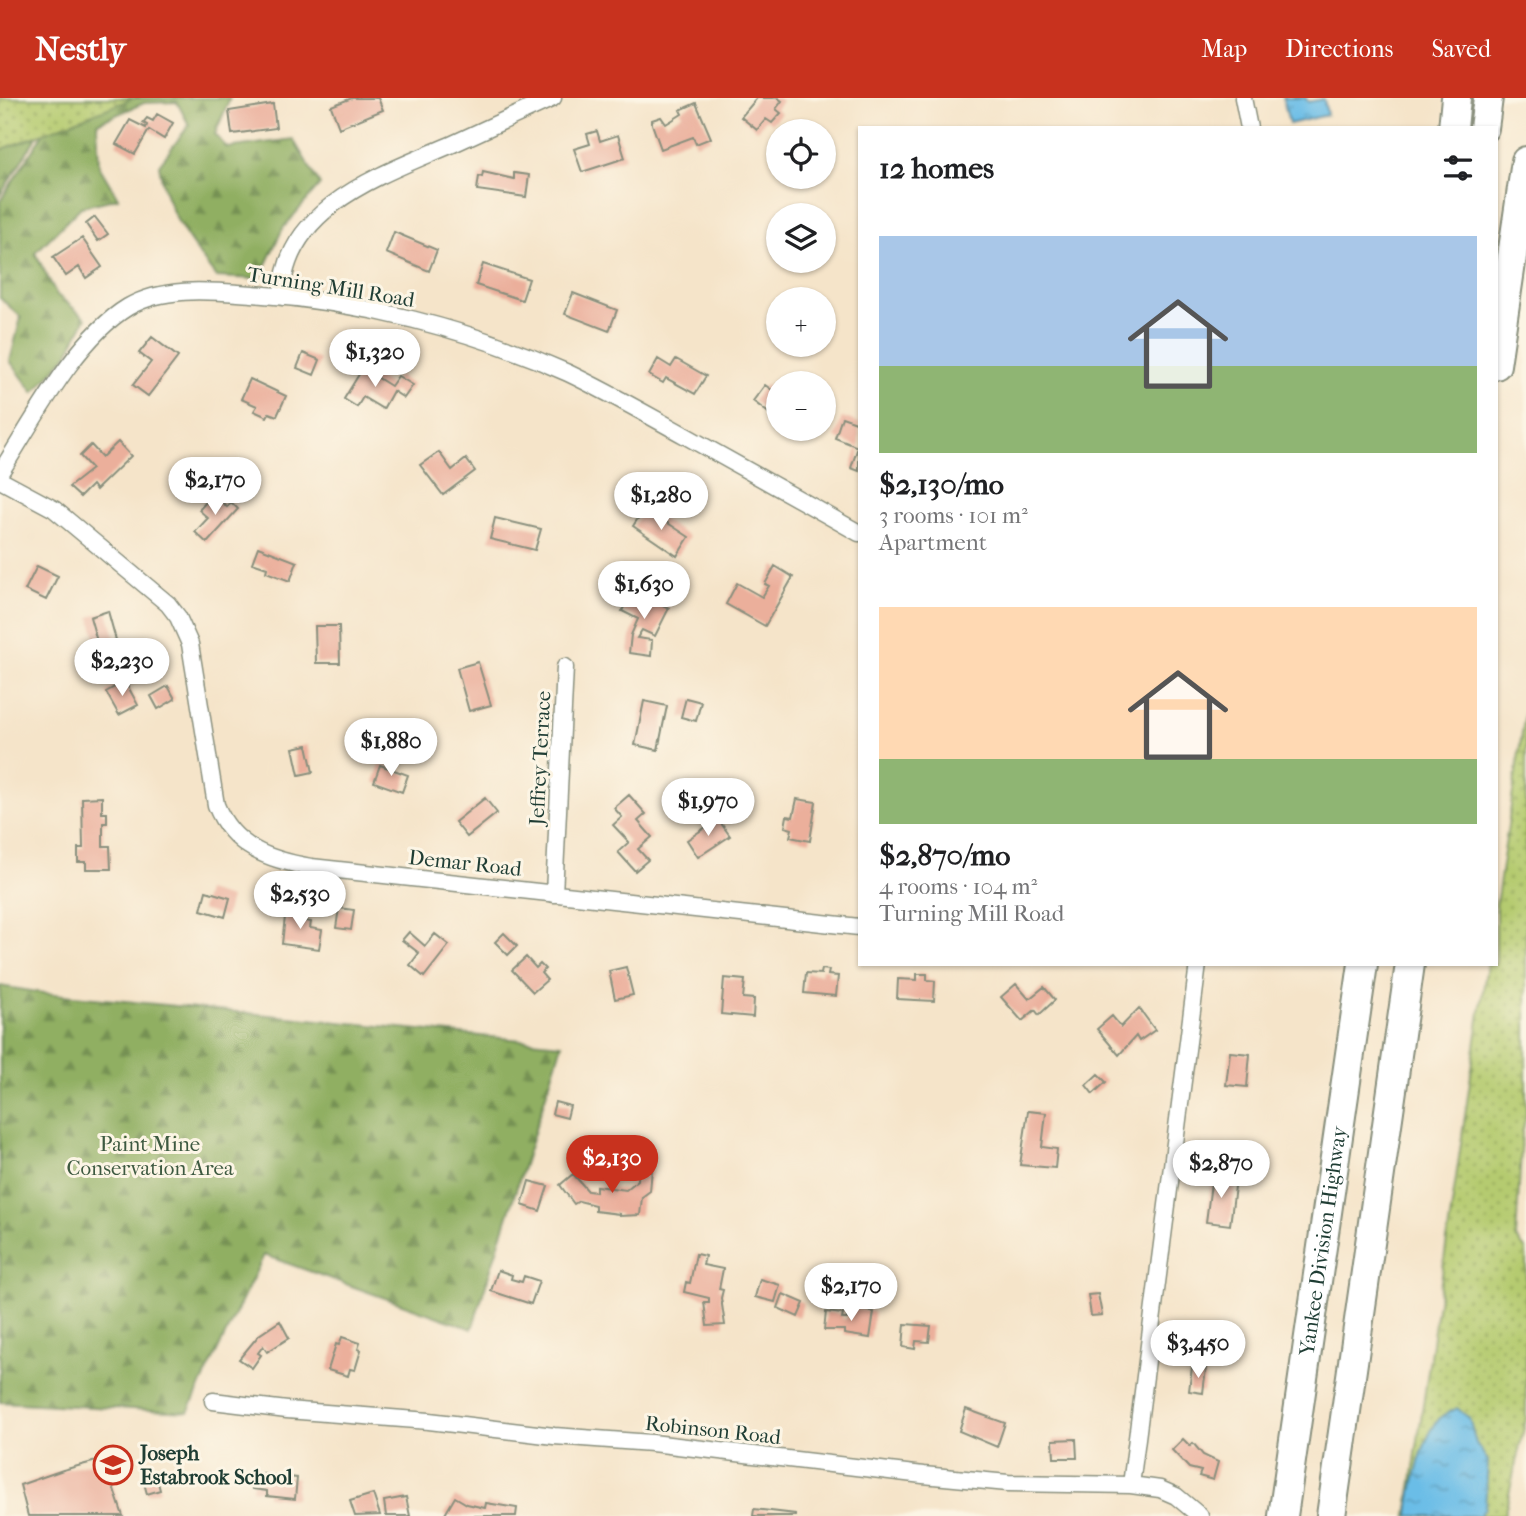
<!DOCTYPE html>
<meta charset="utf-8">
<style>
body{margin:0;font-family:"IM FELL French Canon",serif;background:#f2f2f2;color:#202124;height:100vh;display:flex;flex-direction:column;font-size:26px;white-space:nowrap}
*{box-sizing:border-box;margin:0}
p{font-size:23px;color:#757577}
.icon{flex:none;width:38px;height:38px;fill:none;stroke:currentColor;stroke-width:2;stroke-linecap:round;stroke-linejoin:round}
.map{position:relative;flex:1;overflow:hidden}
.side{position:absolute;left:858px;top:28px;width:640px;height:840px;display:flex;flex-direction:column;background:#fff;border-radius:0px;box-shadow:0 2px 5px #0004}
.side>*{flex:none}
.controls{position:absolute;left:766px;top:21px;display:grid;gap:14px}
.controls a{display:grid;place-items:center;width:70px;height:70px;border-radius:50%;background:#fff;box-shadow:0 2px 5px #0004;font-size:35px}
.price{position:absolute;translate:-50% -60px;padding:0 16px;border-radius:24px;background:#fff;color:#222;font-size:23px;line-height:46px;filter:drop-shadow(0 2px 4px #0008)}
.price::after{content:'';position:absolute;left:50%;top:42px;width:21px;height:16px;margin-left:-10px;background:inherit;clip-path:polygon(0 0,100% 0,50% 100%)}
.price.active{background:#c8321e;color:#fff}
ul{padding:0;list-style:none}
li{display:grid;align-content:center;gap:14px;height:371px;padding:0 21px}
li span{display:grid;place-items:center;height:217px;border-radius:0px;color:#555}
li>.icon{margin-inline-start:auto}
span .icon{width:126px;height:126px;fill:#fffc;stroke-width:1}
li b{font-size:30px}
h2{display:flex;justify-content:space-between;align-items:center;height:84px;padding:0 21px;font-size:30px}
header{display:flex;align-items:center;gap:42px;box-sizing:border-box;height:98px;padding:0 35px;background:#c8321e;color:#fff}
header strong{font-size:33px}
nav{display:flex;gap:38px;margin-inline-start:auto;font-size:24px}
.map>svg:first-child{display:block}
</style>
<header>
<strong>Nestly</strong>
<nav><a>Map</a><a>Directions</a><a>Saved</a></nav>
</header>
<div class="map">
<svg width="1526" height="1418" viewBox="0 0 1526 1418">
<defs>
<pattern id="forest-firs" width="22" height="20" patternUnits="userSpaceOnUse" patternTransform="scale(1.75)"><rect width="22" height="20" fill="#90af62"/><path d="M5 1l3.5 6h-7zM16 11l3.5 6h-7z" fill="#759052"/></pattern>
<pattern id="park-dots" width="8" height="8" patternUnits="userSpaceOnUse" patternTransform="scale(1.75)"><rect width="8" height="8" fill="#b5cb6f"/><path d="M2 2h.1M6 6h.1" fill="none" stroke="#93a65c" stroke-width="1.8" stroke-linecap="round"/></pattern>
<pattern id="water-ripples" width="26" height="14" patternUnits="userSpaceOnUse" patternTransform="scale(1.75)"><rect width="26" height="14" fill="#6bbde7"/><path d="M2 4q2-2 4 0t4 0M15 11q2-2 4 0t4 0" fill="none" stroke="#579bbc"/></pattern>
</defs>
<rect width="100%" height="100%" fill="#fcf5e5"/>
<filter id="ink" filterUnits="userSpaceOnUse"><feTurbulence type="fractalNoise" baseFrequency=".0143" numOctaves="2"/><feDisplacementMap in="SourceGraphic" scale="14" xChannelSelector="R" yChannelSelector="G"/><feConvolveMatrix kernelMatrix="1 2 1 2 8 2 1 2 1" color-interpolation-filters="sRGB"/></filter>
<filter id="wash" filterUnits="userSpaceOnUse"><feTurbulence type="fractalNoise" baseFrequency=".00686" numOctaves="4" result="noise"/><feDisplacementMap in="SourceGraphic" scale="28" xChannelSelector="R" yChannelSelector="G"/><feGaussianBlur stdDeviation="1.57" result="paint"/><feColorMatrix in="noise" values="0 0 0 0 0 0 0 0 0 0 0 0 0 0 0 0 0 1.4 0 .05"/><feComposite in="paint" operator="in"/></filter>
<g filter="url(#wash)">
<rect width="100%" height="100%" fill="#f5e4c9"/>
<!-- forest -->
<path fill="url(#forest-firs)" stroke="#58764b" stroke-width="2" d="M66 0H230L215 36 227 50 293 41 320 87 283 130 259 181 216 179C188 142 166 114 159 67L189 27 177 4 144 5 97 25 99 68 118 100 81 109 35 155 57 197 86 220 67 257 34 295 10 263 21 219 0 200V103Z
M37 38 0 97V52Z
M0 888 43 895 562 946 472 1231 264 1157 188 1314 0 1304Z"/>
<!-- park -->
<path fill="url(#park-dots)" stroke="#6a8452" stroke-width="2" d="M0 0H134L0 52Z
M1526 608V1018L1522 1036 1516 1140 1526 1152V1321L1504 1418H1407L1487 866H1496V807Z"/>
<!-- water -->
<path fill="url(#water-ripples)" stroke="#457d8e" stroke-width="2" d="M1283 0H1306L1308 4 1324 1 1327 17 1289 26Z
M1457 1310 1469 1320 1476 1345 1488 1363 1485 1410 1479 1418H1409C1411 1391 1422 1337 1442 1318 1446 1315 1453 1313 1457 1310Z"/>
<g id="blocks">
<!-- building -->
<path fill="#ebaf9b" d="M352 0H378L383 12 339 30 331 8Z
M757 0H778L782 3 776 11 781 15 772 25 766 21 757 32 741 19Z
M696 5 711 40 696 46 693 39 661 51 652 26V22L661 19 666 26 682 16 680 12Z
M273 6 276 30 232 36 229 13Z
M157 16 173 25 164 41 149 32 135 56 116 46 130 22 146 30 147 27 143 25 147 20 153 23Z
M597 33 600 43 618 37 625 60 582 74 574 51 590 46 587 36Z
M483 74 514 81V75L529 77 526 99 477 92 479 78 482 79Z
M95 119 108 136 98 143 86 126Z
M394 134 437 152 429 173 386 155Z
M82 140 102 169 86 180 79 169 66 178 53 159Z
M483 166 529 181 522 202 476 187Z
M573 195 617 212 609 233 565 216Z
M152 239 178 259 148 298 133 287 151 264 139 255Z
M303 255 320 262 314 277 297 270Z
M658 261 671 269 676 261 706 278 695 296 666 280 663 285 649 277Z
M364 268 377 275 375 278 391 288 398 278 413 287 404 300 393 293 383 311 363 299 357 309 344 301Z
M250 281 286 298 277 318 269 315 267 319 254 313 257 308 241 301Z
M765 287 779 297V323L753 303Z
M842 319 859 325V373L851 370 858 349 835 340Z
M118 344 131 358 96 392 92 387 80 399 69 389 92 371 80 358 91 347 102 359Z
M439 354 452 372 466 361 475 373 443 397 420 367Z
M213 396 227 409 231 404 238 411 207 445 195 434 208 420 199 412Z
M645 410 689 439 677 458 633 428Z
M495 420 541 431 535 452 490 441Z
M258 449 297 464 290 483 266 474 267 470 252 465Z
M37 468 58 478 46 502 25 492Z
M775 468 793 479 765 528 726 506 737 485 762 499 769 488 765 486Z
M632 492 669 510 655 538 642 532 637 540 652 542 651 558 629 555 631 537 638 521 622 513Z
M108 513 116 542 98 547 90 519Z
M315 528H339L340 565H316Z
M478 564 491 607 469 613 457 570Z
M125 583 138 607 119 617 106 594Z
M168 588 175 601 158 611 151 598Z
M686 600 701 604 696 623 681 619Z
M644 603 667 608 658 652 635 647Z
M307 647 313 674 299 677 293 650Z
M380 667 408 677 402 694 374 684Z
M629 697 646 716 638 723 652 739 638 751 648 762 635 773 618 754 629 744 613 727 622 719 614 710Z
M102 699V715H107V725H103V748H110L111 771H86V764H78V750H83L82 700Z
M485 700 497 715 467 739 455 724Z
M797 701 816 704 810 743 790 739 792 731 785 729 787 718 793 719Z
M718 721 730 738 698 759 687 742Z
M206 793 230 800 225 819 201 812Z
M286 810 306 813 305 823 311 824 310 830 322 832 319 851 282 846Z
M339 810 354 812 351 832 336 830Z
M409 834 425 848 435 836 449 847 424 879 410 867 419 855 402 842Z
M504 835 517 848 508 857 495 844Z
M526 859 536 870 540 866 545 871 541 875 547 882 533 894 512 872Z
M626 869 633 897 615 901 609 873Z
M822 871 829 872 828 877 838 878 836 898 804 895 806 875 821 876Z
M917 876H927V882L935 883 934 903 897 901 898 881 917 882Z
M724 880 745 882 743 900 754 901 753 919 721 916Z
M1016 886 1029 901 1044 889 1055 902 1039 917 1035 912 1022 923 1001 899Z
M1139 910 1155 932 1139 943 1136 938 1119 957 1097 931 1112 918 1121 929Z
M1230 954 1250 956 1247 989 1226 987Z
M1098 976 1106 984 1093 996 1086 987Z
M555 1004 570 1008 567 1020 552 1016Z
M1028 1013 1046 1015 1042 1049 1057 1051 1055 1070 1020 1067Z
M639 1070 652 1071 650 1093 642 1099 640 1117 619 1118V1116L595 1113V1107L579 1103 574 1106 560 1087 573 1076 588 1093 596 1094V1088L626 1092 638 1082Z
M1212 1078 1236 1081 1230 1127 1206 1124Z
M529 1083 548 1088 540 1113 522 1107Z
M696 1156 705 1158 703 1167 723 1171 719 1191 723 1192 721 1200 725 1227 707 1228 704 1204H709V1200L684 1194 686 1184 690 1185Z
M498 1172 512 1177 511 1181 522 1184 524 1178 539 1183 531 1206 491 1193Z
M760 1181 780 1187 775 1204 755 1199Z
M783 1196 804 1205 798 1219 778 1210Z
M1098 1196 1102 1217 1091 1218 1088 1197Z
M848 1210 874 1214 870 1240 844 1236V1232H824L826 1214 843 1216 842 1221H847Z
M280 1223 289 1240 267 1254 263 1248 258 1255 261 1257 252 1270 239 1261 259 1237Z
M905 1226 931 1228 929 1244 916 1243 915 1251 903 1249Z
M342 1239 360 1245 358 1251 361 1252 355 1272 350 1271 348 1278 328 1272 336 1246 339 1247Z
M1192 1269 1206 1270 1203 1295 1189 1293Z
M966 1311 1005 1325 997 1349 959 1333Z
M1076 1341 1077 1360H1054L1053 1342Z
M1183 1341 1190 1348 1193 1345 1203 1357 1218 1364 1213 1382 1199 1378 1201 1373 1189 1370 1172 1352Z
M104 1361 123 1418H28L20 1387 63 1372Z
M254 1375 297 1380 295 1401 267 1398V1393L252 1391Z
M156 1377 160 1392 147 1396 143 1381Z
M373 1396 380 1417 355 1418 350 1403Z
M406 1399 410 1418H386L384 1403Z
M455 1399 467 1406 485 1410 486 1405 517 1410 516 1418H444Z
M754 1411 795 1416V1418H753Z"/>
</g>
</g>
<g filter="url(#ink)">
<use href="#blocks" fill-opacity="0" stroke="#8a907e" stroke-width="2"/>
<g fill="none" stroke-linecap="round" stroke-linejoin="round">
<defs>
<path id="street" d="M1243 0 1249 30
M282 199C283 107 387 75 455 45 488 30 521 15 553 0
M0 375C33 324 75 241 128 209 164 188 211 193 252 196 359 203 470 231 568 275 608 294 646 316 684 337 743 370 801 402 859 435
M0 382 54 411 168 506 178 519 190 546 216 707C233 750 270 762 311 769L859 829
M554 796 565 569
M213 1303 287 1312 429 1323 554 1338 652 1345 923 1377 1008 1385 1131 1387 1160 1391 1176 1398 1200 1418
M1131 1387 1198 866"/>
<g id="highway">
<path d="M1453 30 1456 0"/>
<path d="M1484 30 1488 0"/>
<path d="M1496 267 1526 63"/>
<path id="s1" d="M1283 1418 1363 866"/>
<path d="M1331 1418 1410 866"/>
</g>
</defs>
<!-- street casing -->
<use href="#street" stroke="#8a907e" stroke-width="19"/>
<!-- highway casing -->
<use href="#highway" stroke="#8a907e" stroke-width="32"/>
<!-- street -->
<use href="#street" stroke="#fff" stroke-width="16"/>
<!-- highway -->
<use href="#highway" stroke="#fff" stroke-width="28"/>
</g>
</g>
<!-- icons -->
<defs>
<symbol id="school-ring" viewBox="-11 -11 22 22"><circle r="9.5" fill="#fcf5e5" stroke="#c8321e" stroke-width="1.5"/><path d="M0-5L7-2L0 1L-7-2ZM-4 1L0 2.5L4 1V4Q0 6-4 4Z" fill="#c8321e"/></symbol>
</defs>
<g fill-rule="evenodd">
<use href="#school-ring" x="91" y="1345" width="44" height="44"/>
</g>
<g text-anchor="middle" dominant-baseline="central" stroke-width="6" stroke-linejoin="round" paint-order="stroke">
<!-- street labels -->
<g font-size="21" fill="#1f3d34" stroke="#fcf5e5">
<text transform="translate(331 189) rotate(9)">Turning Mill Road</text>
<text transform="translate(540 660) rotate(-87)">Jeffrey Terrace</text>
<text transform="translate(465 765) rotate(6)">Demar Road</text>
<text stroke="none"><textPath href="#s1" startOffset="278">Yankee Division Highway</textPath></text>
<text transform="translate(713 1332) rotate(6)">Robinson Road</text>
</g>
<!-- park labels -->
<g font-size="21" fill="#3d5940" stroke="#fcf5e5">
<text x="150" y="1046">Paint Mine<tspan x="150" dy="24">Conservation Area</tspan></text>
</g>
<!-- poi labels -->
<g font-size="21" font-weight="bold" fill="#1f3d34" stroke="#fcf5e5" text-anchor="start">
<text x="140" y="1355">Joseph<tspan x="140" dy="24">Estabrook School</tspan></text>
</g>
</g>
</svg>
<div class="controls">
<a><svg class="icon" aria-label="locate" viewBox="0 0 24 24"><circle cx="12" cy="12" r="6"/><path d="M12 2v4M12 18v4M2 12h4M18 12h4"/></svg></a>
<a><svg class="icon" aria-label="layers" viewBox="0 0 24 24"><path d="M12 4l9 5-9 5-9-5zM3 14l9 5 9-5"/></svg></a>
<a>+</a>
<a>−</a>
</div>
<b class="price" style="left:375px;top:291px">$1,320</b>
<b class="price" style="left:215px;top:419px">$2,170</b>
<b class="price" style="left:661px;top:434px">$1,280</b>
<b class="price" style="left:644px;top:523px">$1,630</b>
<b class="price" style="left:122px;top:600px">$2,230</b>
<b class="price" style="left:391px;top:680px">$1,880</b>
<b class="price" style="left:708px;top:740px">$1,970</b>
<b class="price" style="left:300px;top:833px">$2,530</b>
<b class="price active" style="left:612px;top:1097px">$2,130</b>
<b class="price" style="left:1221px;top:1102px">$2,870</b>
<b class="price" style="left:851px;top:1225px">$2,170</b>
<b class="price" style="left:1198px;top:1282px">$3,450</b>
<section class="side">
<h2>12 homes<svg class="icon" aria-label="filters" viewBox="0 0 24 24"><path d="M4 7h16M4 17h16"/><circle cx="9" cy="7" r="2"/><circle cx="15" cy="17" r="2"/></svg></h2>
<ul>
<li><span style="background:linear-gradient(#a9c7e8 60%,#8fb573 0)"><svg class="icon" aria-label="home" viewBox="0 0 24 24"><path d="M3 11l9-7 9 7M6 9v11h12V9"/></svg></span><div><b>$2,130/mo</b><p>3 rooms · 101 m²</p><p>Apartment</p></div></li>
<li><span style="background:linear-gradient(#ffd9b3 70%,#8fb573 0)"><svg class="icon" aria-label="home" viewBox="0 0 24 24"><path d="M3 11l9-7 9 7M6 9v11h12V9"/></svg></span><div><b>$2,870/mo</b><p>4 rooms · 104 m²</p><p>Turning Mill Road</p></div></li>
</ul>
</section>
</div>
